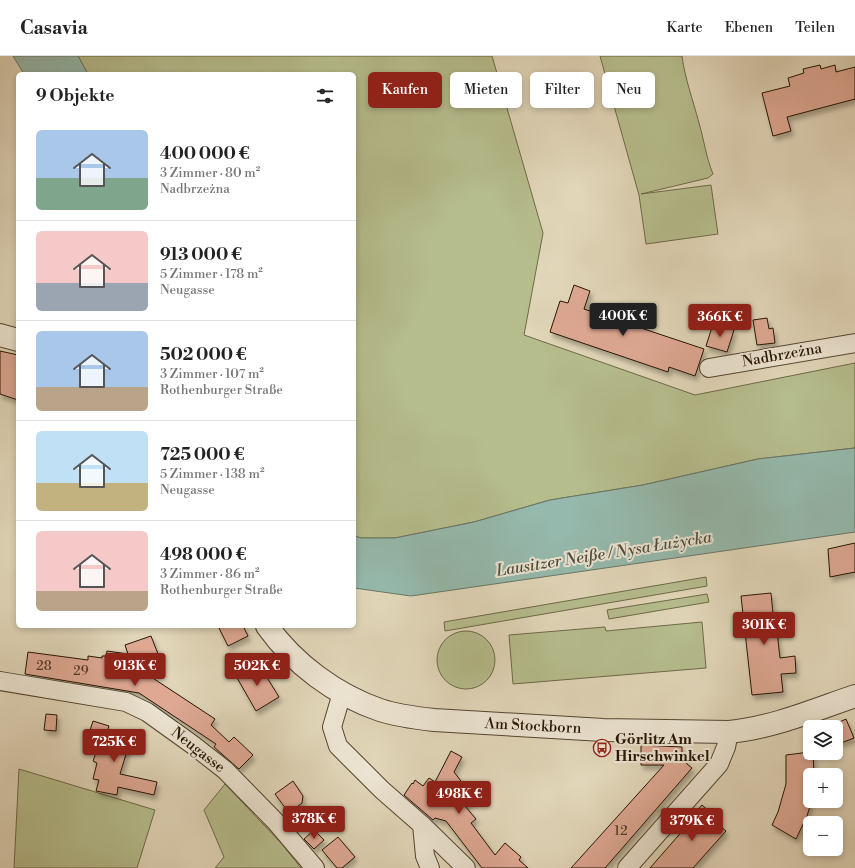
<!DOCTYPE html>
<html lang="de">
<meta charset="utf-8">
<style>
body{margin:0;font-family:"Libre Bodoni",serif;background:#f6f6f6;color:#222;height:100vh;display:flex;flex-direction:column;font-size:15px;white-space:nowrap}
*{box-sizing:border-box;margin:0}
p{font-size:13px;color:#767676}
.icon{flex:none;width:22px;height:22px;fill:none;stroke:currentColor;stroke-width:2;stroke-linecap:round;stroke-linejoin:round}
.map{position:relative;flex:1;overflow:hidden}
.side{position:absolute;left:16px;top:16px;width:340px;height:556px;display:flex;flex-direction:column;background:#fff;border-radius:6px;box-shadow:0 2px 6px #0003}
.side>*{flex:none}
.top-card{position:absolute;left:368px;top:16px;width:380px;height:36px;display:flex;gap:8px}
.buttons{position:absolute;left:803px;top:664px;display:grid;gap:8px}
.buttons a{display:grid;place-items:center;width:40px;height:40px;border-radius:6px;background:#fff;box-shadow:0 2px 6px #0003;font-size:20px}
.price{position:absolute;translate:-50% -34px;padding:0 9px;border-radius:4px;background:#8f2418;color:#fff;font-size:13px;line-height:26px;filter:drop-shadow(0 1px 2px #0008)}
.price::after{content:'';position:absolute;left:50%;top:24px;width:12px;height:9px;margin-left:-6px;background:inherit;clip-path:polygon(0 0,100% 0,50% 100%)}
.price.on{background:#222;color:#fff}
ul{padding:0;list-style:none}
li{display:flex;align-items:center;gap:12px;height:100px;padding:0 20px}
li+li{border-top:1px solid #e0e0e0}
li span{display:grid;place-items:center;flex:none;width:112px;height:80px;border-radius:6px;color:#555}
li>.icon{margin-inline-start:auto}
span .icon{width:48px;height:48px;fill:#fffc;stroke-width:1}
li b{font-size:17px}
h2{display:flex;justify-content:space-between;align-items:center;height:48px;padding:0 20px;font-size:17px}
.pill{padding:0 14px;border-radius:6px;background:#fff;box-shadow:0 2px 6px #0003;font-size:14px;line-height:36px}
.pill.on{background:#8f2418;color:#fff}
header{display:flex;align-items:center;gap:24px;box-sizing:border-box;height:56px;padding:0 20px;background:#fff;border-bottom:1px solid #e0e0e0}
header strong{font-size:19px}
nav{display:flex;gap:22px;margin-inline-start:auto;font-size:14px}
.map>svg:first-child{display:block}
</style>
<header>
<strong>Casavia</strong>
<nav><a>Karte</a><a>Ebenen</a><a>Teilen</a></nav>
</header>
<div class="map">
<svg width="855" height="812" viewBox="0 0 855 812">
<defs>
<filter id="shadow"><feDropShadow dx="2.5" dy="4.5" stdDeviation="2" flood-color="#0004"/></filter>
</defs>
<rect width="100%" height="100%" fill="#e1d6b9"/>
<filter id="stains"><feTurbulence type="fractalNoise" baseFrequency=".005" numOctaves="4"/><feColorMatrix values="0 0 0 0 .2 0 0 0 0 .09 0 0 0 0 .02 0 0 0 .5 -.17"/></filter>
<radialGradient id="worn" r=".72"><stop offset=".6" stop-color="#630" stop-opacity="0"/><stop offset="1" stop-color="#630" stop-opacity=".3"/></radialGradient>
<!-- green -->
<path fill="#b6bd8d" stroke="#6e6948" d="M78 0H492L543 177 524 279 695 339 855 307V392L758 403 643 429 550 444 474 466 395 482H361L354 480V18H88Z
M600 0H682C685 23 693 44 699 67 704 84 706 101 713 118L708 122 641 138 711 129 718 178 646 188 639 139Z
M706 521 707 530 445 575 444 566Z
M707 538 709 546 609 563 607 554Z
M702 566 706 612 513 628 509 579 605 571 606 575Z
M437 604a29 29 0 1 1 58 0a29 29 0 1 1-58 0Z
M19 713 155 754 137 812H14Z
M225 728 281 787 301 812H215L224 801 204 754Z"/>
<!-- water -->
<path fill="#95b9ac" stroke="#697768" d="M13 0H78L88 18H24Z
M855 392V476L411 540 354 532V480L361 482H395L474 466 550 444 643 429 758 403Z"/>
<!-- building -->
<path fill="#dea893" stroke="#261502" filter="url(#shadow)" d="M820 9 821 13 835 9 836 16 855 11V43L787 61 791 75 773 80 762 37 790 30 788 22 804 17 803 13Z
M574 229 590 235 584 253 704 293 695 320 669 311 668 316 550 276 560 245 568 247Z
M767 262 769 273 773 272 775 287 757 289 753 264Z
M713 268 734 274 727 296 706 290Z
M0 295 18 299V344L0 338Z
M855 487V516L830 521 828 493Z
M771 537 773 558H775L780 602 795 600 796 617 781 618 783 636 752 639 741 540Z
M218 570H243L248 580 228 590Z
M151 580 160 603 139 613 215 663 211 669 229 686 234 681 253 699 239 713 214 691 216 688 139 637 25 618 28 596 88 604V600L102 602V600H106L107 595 128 598 125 589Z
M258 607 279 641 256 655 236 620Z
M46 658 57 659 56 675 44 674Z
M846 663 854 682 841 687 836 675V671H834L833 669Z
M93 665 109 670 107 676 130 685 120 718 157 726 154 739 118 731 117 739 96 735 99 724 93 723 97 707 93 705 98 691 86 687Z
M641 689 682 691V698L687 708 692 712 605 812H571L664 709H641Z
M451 695 462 701 454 716 474 742 465 750 476 763 471 767 495 799 505 787 521 801 519 804 528 812H482L446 765 435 762 433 764 404 739 412 727 413 728 415 724 423 730 429 722 435 726Z
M810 696V697H813L814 719H810V750L807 760 796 783 772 769 778 756 786 728V699Z
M293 725 303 740 302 747 289 757 275 738Z
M702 749 717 762 714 765 726 775 693 812H650L685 772 683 770Z
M314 774 324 784 314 793 304 783Z
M338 781 355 801 342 812H337L322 794Z"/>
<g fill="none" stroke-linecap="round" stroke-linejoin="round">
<defs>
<path id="minor" d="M709 312 855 287
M0 625 126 646 147 656 193 689 225 714 275 765 315 812
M342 637 332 671 338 690 382 734 422 769 466 812
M422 769 425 800 430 812
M627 812 719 708 726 691 729 676"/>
<path id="tertiary" d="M0 279 18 284
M267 570C294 608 336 639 380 654 398 660 416 662 434 664L603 674 729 676C772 672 814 654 855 640"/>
</defs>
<!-- minor casing -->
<use href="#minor" stroke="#554530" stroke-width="20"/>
<!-- tertiary casing -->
<use href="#tertiary" stroke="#554530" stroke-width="24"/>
<!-- minor -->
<use href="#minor" stroke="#ece4d2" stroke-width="18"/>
<!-- tertiary -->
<use href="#tertiary" stroke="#ece4d2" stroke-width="22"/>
</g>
<!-- icons -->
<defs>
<symbol id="bus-ring" viewBox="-11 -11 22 22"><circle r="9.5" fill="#ece4d2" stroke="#8f2418" stroke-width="1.5"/><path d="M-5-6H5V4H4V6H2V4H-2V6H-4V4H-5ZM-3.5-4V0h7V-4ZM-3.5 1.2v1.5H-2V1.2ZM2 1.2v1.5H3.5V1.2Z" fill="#8f2418"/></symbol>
</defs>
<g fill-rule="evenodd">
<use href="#bus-ring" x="592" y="682" width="20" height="20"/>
</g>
<g text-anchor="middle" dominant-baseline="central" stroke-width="4" stroke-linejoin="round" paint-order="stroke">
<!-- number labels -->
<g font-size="13" fill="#543a26">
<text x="44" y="610">28</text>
<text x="81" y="615">29</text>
<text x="621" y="775">12</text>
</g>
<!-- street labels -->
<g font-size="15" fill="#261502" stroke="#ece4d2">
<text transform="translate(782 299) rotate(-10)">Nadbrzeżna</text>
<text transform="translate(533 670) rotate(3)">Am Stockborn</text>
<text transform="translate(198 694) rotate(38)">Neugasse</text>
</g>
<!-- poi labels -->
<g font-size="15" font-weight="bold" fill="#261502" stroke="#ece4d2" text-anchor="start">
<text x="615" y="683">Görlitz Am<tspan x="615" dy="17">Hirschwinkel</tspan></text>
</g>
<!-- water labels -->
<g font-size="16" font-style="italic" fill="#4d4e3e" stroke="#ece4d2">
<text transform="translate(604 498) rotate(-9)">Lausitzer Neiße / Nysa Łużycka</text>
</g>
</g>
<rect width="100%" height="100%" filter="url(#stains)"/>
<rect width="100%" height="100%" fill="url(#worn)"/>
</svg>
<div class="buttons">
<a><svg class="icon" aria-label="layers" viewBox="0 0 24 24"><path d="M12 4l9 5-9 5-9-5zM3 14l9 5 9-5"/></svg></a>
<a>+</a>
<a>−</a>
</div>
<b class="price on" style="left:623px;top:281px">400K €</b>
<b class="price" style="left:720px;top:282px">366K €</b>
<b class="price" style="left:764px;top:590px">301K €</b>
<b class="price" style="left:135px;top:631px">913K €</b>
<b class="price" style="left:257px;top:631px">502K €</b>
<b class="price" style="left:114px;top:707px">725K €</b>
<b class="price" style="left:459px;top:759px">498K €</b>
<b class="price" style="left:314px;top:784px">378K €</b>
<b class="price" style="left:692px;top:786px">379K €</b>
<div class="top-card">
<a class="pill on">Kaufen</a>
<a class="pill">Mieten</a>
<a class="pill">Filter</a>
<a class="pill">Neu</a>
</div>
<section class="side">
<h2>9 Objekte<svg class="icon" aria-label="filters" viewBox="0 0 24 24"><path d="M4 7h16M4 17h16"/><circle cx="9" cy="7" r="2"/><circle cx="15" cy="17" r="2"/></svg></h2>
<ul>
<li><span style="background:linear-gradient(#a9c7e8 60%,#7fa58c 0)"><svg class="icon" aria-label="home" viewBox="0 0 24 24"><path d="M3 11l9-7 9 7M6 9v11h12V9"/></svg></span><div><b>400 000 €</b><p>3 Zimmer · 80 m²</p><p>Nadbrzeżna</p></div></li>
<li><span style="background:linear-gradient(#f6c9c9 65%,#9aa5b1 0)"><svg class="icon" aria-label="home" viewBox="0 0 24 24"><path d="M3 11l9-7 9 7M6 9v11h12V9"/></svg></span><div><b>913 000 €</b><p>5 Zimmer · 178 m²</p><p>Neugasse</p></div></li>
<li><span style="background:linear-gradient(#a9c7e8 70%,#b9a48a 0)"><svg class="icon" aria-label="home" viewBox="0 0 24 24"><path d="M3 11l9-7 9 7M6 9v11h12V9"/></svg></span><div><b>502 000 €</b><p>3 Zimmer · 107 m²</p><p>Rothenburger Straße</p></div></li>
<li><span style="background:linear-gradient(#bfe0f5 65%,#c2b280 0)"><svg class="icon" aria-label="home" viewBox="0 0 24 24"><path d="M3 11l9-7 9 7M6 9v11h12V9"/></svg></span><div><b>725 000 €</b><p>5 Zimmer · 138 m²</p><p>Neugasse</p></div></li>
<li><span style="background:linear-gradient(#f6c9c9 75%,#b9a48a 0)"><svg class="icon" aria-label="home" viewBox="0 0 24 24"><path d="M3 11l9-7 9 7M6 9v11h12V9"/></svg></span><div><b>498 000 €</b><p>3 Zimmer · 86 m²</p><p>Rothenburger Straße</p></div></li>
</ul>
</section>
</div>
